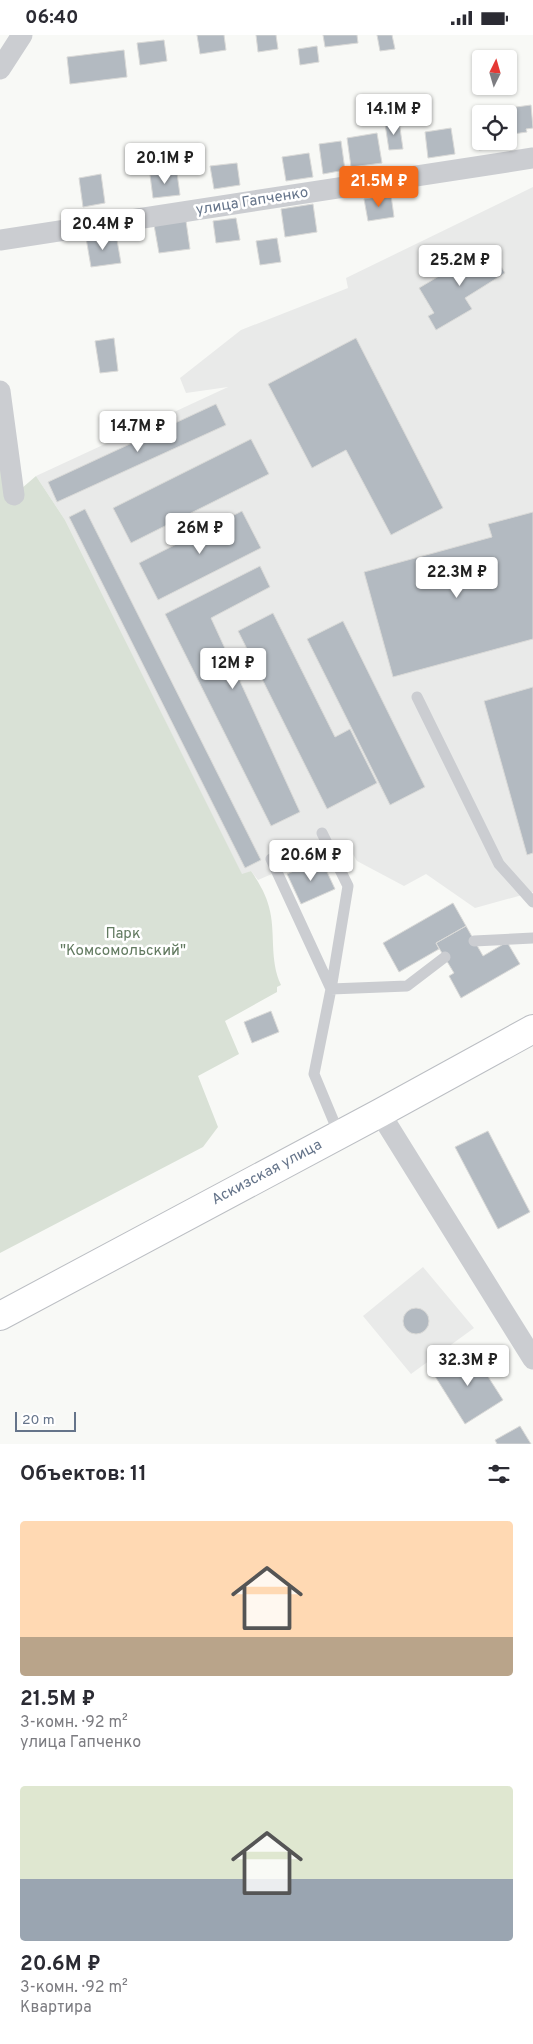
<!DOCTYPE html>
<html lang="ru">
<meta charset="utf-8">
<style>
body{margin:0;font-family:Overpass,sans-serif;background:#f7f7f7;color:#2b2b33;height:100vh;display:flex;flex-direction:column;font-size:19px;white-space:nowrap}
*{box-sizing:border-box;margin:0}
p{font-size:16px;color:#7c7c81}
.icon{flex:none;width:28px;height:28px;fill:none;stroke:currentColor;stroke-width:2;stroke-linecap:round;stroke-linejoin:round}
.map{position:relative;height:1409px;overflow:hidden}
.panel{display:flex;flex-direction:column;background:#fff;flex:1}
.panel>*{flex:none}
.needle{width:32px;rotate:5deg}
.controls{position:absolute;left:472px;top:15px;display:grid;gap:10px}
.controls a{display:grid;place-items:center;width:45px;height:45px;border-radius:5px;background:#fff;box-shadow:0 1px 4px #0004;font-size:25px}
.scale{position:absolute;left:15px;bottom:12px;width:61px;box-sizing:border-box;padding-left:5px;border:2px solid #65748a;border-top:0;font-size:14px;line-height:18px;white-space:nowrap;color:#65748a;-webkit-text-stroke:4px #fff;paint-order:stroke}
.price{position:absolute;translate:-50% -42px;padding:0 11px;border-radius:5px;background:#fff;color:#222;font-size:16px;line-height:32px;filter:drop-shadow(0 1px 2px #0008)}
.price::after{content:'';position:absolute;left:50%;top:30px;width:15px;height:11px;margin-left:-8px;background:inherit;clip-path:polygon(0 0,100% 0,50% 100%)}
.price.on{background:#f46b1a;color:#fff}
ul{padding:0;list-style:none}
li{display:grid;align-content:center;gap:10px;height:265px;padding:0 20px}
li span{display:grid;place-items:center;height:155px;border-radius:5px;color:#555}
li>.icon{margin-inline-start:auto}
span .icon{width:90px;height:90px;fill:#fffc;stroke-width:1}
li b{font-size:21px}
h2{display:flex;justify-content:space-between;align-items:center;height:60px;padding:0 20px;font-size:21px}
.status{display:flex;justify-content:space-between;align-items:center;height:35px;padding:0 25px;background:#fff;direction:ltr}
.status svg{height:14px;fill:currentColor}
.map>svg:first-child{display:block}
</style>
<div class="status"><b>06:40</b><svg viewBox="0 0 49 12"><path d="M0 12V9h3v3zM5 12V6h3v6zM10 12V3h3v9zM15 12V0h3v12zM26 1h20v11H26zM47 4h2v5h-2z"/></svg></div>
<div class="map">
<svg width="533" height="1409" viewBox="0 0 533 1409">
<rect width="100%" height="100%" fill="#f8f9f6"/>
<!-- built -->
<path fill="#e9eae9" d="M533 152V857L475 873 426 839 404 851 357 826 346 807 258 845 251 836 242 840 65 485 36 441 228 352 186 358 180 343 241 295 348 253 346 243Z
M423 1232 474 1293 411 1339 363 1281Z"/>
<!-- green -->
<path fill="#d9e1d6" d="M0 424 7 466 36 441 65 485 242 839 251 836C258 846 266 859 269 872 276 897 269 925 281 950L277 952V957L225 986 239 1019 198 1041 218 1092 203 1112 0 1218Z"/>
<!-- building -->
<path fill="#b3bac1" stroke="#dadad8" d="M197 0H224L226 15 200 19Z
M256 0H276L278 14 258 17Z
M323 0H357L358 8 325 12Z
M377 0H392L395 14 380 16Z
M164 5 167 26 140 30 137 8Z
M317 11 319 27 300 30 298 14Z
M124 15 127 42 70 49 67 22Z
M531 70 533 93 526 94 527 97 513 99 509 73Z
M481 85V106H501L502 112 479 115 475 86Z
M399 86 403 114 389 115 385 89Z
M451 93 455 119 428 123 425 97Z
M377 98 382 128 351 132 347 103Z
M341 106 345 135 323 139 319 109Z
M309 118 313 142 286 146 282 122Z
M237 128 240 150 214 154 210 131Z
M177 138 180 160 153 163 150 140Z
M101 139 105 168 83 172 79 143Z
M391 160 394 182 368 186 364 164Z
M313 169 317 197 285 202 281 174Z
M236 183 240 205 216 208 213 186Z
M186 186 190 214 159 218 154 190Z
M116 199 121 228 91 232 86 203Z
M277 203 281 227 260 230 256 206Z
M489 211 505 238 465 263 472 274 436 295 428 281 434 278 419 253Z
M114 303 118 336 100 338 95 306Z
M356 303 443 473 391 500 346 415 312 433 268 349Z
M216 369 226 390 57 467 48 447Z
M251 404 269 439 131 508 113 473Z
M85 474 261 825 245 833 69 482Z
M242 476 261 513 158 565 139 528Z
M533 477V604L393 642 364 537 492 502 488 489Z
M260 531 270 552 211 583 300 777 271 791 165 579Z
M273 578 335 702 350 694 377 748 327 774 238 596Z
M343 586 425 752 390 770 307 604Z
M533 652V818L527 820 484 666Z
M321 824 335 854 301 869 287 839Z
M453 868 466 891 436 908 439 914 399 937 383 908Z
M466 891 483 921 507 907 520 929 461 963 449 941 454 938 436 908Z
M271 976 279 997 252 1008 244 987Z
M488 1096 530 1177 498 1194 455 1112Z
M403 1286a13 13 0 1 1 26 0a13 13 0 1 1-26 0Z
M471 1315 503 1365 465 1389 433 1338Z
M520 1391 531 1409H497L495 1405Z"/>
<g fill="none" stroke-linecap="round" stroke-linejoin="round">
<defs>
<path id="primary" d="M0 1281 380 1078 533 994"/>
</defs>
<!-- primary casing -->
<use href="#primary" stroke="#bbbec3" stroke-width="30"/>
<!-- service -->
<path stroke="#cbcdd1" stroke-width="11" d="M417 662 499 829 533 867
M322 798 348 851 331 954 407 951 445 922
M271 824 331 954 314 1039 339 1099
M474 906 533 903"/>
<!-- minor -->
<path stroke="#cbcdd1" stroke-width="21" d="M0 34 22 0
M0 205 533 123
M0 356 14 460
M380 1078 533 1324"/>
<!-- primary -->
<use href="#primary" stroke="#fff" stroke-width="28"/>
</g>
<g text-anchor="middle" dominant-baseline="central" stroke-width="5" stroke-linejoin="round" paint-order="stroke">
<!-- street labels -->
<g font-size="15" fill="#65748a" stroke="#fff">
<text transform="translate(252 167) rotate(-9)">улица Гапченко</text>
<text transform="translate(267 1138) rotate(-28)">Аскизская улица</text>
</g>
<!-- park labels -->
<g font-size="15" fill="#627a60" stroke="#fff">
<text x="123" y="899">Парк<tspan x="123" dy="17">"Комсомольский"</tspan></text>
</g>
</g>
</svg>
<div class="controls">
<a><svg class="needle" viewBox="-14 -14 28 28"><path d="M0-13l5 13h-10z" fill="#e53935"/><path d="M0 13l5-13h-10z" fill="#7c7c81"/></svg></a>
<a><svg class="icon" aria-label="locate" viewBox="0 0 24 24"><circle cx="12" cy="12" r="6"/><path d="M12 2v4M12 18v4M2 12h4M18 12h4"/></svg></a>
</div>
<div class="scale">20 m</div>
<b class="price" style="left:394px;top:101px">14.1M ₽</b>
<b class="price" style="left:165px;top:150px">20.1M ₽</b>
<b class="price on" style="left:379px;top:173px">21.5M ₽</b>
<b class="price" style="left:103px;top:216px">20.4M ₽</b>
<b class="price" style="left:460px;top:252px">25.2M ₽</b>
<b class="price" style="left:138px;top:418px">14.7M ₽</b>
<b class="price" style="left:200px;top:520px">26M ₽</b>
<b class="price" style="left:457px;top:564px">22.3M ₽</b>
<b class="price" style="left:233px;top:655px">12M ₽</b>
<b class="price" style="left:311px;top:847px">20.6M ₽</b>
<b class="price" style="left:468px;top:1352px">32.3M ₽</b>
</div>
<section class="panel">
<h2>Объектов: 11<svg class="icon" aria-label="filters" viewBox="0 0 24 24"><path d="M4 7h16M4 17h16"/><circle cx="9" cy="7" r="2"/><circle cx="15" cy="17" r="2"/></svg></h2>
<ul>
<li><span style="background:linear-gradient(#ffd9b3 75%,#b9a48a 0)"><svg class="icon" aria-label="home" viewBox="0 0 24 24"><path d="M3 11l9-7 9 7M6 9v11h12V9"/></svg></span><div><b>21.5M ₽</b><p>3-комн. · 92 m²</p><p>улица Гапченко</p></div></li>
<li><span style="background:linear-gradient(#dfe7d0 60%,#9aa5b1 0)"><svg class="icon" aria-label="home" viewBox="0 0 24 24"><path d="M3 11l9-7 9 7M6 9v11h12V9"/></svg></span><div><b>20.6M ₽</b><p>3-комн. · 92 m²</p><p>Квартира</p></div></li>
</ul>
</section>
